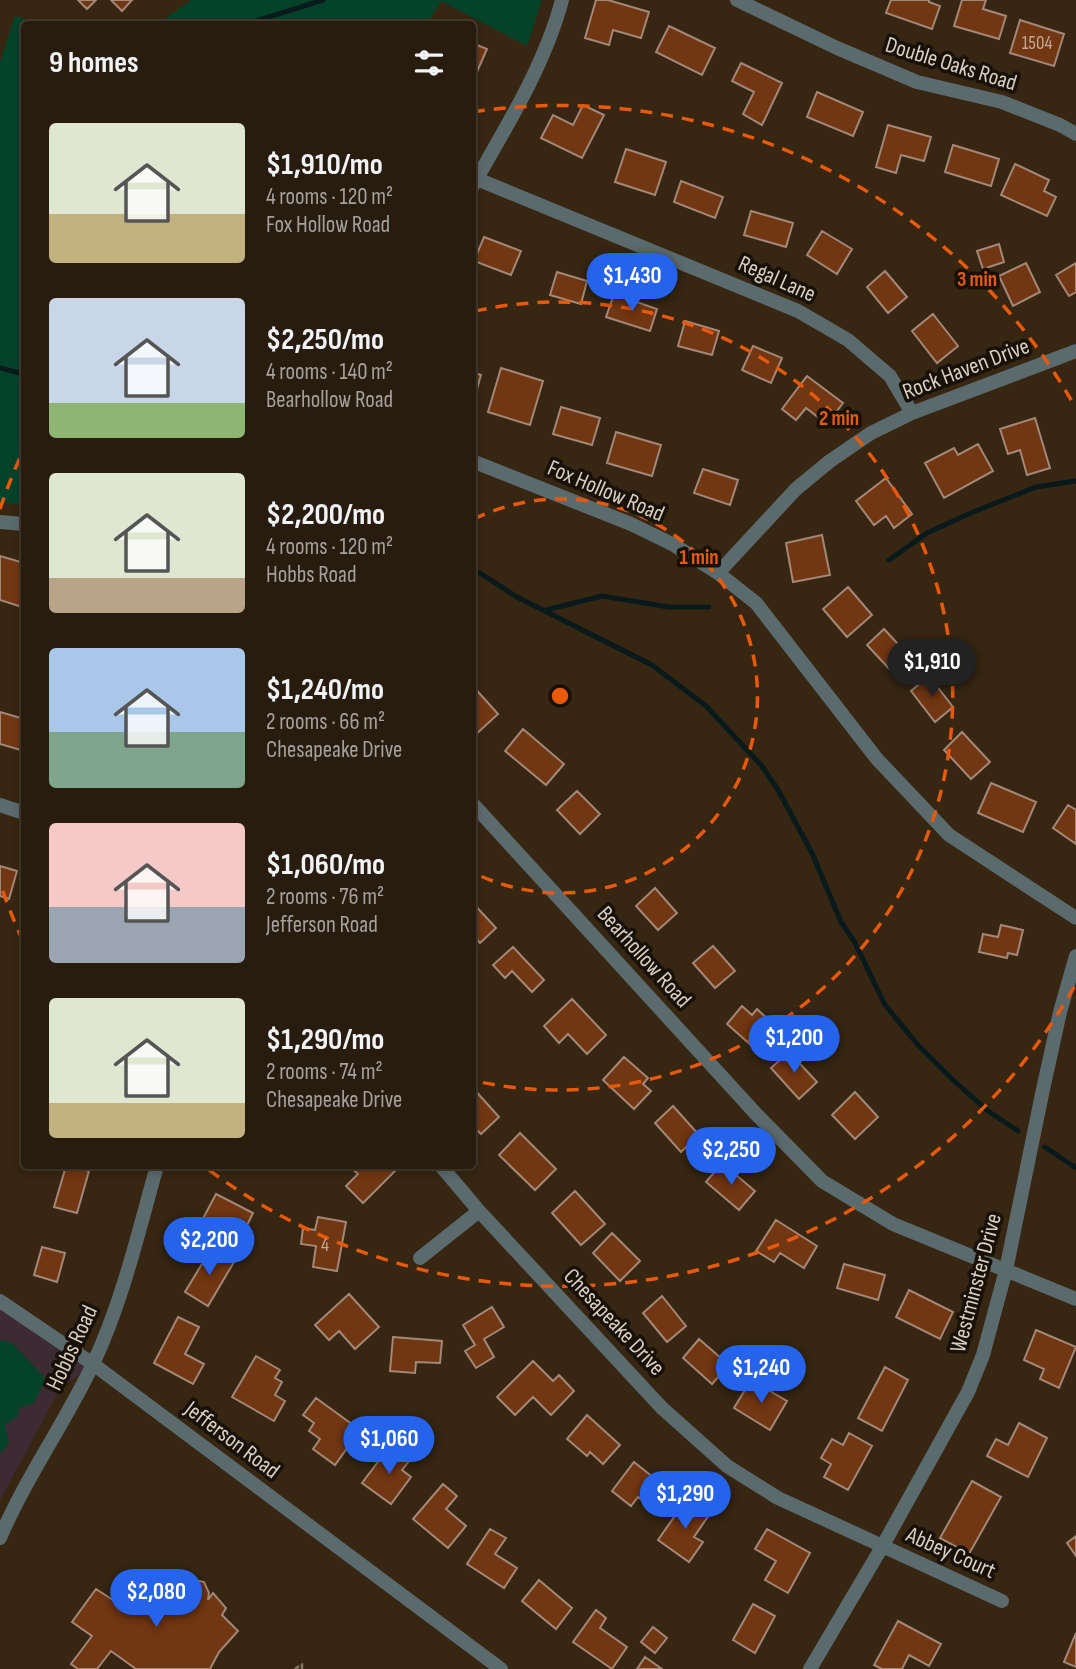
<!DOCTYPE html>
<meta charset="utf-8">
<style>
body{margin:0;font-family:"Sofia Sans Condensed",sans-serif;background:#302517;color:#f1f3f6;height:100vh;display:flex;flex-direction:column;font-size:26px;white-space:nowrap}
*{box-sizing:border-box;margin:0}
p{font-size:23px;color:#a5a19e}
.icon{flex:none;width:38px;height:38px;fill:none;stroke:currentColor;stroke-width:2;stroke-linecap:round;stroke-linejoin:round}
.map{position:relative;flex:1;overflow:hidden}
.sheet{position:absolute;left:21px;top:21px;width:455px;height:1148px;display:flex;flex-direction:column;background:#281c0e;border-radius:7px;box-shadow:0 4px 10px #0003,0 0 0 2px #443a2e}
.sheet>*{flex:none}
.price{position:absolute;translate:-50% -60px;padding:0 16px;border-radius:24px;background:#2563eb;color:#fff;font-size:23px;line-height:46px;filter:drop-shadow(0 2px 4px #0008)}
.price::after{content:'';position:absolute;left:50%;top:42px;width:21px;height:16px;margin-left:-10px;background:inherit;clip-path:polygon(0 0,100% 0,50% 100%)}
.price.on{background:#222;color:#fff}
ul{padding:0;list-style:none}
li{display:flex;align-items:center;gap:21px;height:175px;padding:0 28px}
li span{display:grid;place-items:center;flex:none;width:196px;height:140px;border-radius:7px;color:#555}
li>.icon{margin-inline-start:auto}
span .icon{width:84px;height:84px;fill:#fffc;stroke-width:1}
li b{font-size:30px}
h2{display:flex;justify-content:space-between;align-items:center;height:84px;padding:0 28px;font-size:30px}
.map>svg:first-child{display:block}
</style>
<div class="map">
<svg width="1076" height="1669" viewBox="0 0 1076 1669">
<rect width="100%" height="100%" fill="#362612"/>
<!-- education -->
<path fill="#3d2b33" d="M0 1301 93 1364 60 1389 0 1500Z"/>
<!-- green -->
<path fill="#044329" d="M191 0H542L527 46 441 1 427 24H158Z
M15 16 42 24H24V505L0 502V62Z
M0 1340 12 1343 46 1379 34 1403 19 1408 18 1416 5 1425 9 1444 0 1453Z"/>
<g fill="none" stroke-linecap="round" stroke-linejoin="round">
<!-- stream -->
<path stroke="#081a1b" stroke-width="5" d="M246 24 323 0
M0 368 24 374
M889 560 927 533 973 512 1036 487 1076 481
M472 568 517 597 652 665 706 706 761 765 777 788 812 853 841 922 854 941 885 1005 918 1045 953 1080 988 1111 1018 1131
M546 610 602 596 669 607H709
M1045 1147 1076 1168"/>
</g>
<!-- building -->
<path fill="#713612" stroke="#a38778" stroke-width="2" d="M78 0H96L87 9Z
M111 0H132L122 11Z
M596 0H608L649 12 641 38 613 30 609 45 585 38Z
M891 0H929V2L940 6 932 29 886 13Z
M962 0H986L983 9 1006 16 999 39 954 26Z
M1020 20 1064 34 1054 66 1010 53Z
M669 26 715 48 702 75 656 52Z
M472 43 487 49 473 81H472Z
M741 63 782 83 762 125 743 114 754 92 732 81Z
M817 92 863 112 853 136 807 117Z
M583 105 604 115 582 158 541 138 553 115 573 125Z
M888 125 931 137 924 161 901 155 896 173 876 167Z
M953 145 999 159 991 186 945 172Z
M626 149 666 162 655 195 615 182Z
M1015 164 1049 180 1044 191 1056 197 1047 216 1001 195Z
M681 181 723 197 715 218 674 202Z
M751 211 793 223 786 247 744 235Z
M822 231 852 249 837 274 807 255Z
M484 237 521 251 511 275 474 261Z
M999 244 1004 262 983 269 977 251Z
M1026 263 1040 292 1013 306 999 276Z
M1076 263V292L1069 296 1056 275Z
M885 271 907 297 888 313 867 287Z
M557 272 587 281 581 304 550 295Z
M614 294 657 309 650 331 606 317Z
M933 314 958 346 937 363 912 331Z
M685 321 719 331 712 355 678 346Z
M753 346 782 358 771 383 742 370Z
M501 368 543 381 530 425 488 412Z
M472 372 481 375 473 403H472Z
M807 376 843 403 827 424 806 408 796 420 782 409Z
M561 407 600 418 592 445 553 434Z
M1035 418 1050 468 1027 475 1020 450 1008 454 1000 429Z
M616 432 661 445 652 476 607 463Z
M978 444 993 471 944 498 925 463 954 448 958 455Z
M703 469 738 480 730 505 694 493Z
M886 478 912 514 894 528 886 516 874 525 856 501Z
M822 535 830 575 793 582 786 543Z
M0 556 24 563V600L22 607 0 600Z
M848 587 872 615 847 637 823 609Z
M884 629 911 658 894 674 867 645Z
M929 676 953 707 935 722 911 691Z
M472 685 498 714 472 738Z
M0 712 24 719V751L0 744Z
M523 729 564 764 546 785 505 751Z
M962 732 990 762 971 779 944 750Z
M991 783 1036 802 1023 832 978 813Z
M577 791 600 814 580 834 557 810Z
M1068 805 1076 810V844L1053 828Z
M0 866 17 871 9 899 0 896Z
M655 888 677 913 658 930 636 906Z
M472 902 496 928 480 943 472 934Z
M1001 925 1023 930 1017 955 1008 953 1007 958 979 952 983 934 998 937Z
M713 946 735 971 715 988 693 963Z
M513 947 544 980 532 992 512 971 505 978 493 965Z
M572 999 606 1035 587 1054 568 1034 559 1043 544 1026Z
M742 1006 752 1015 757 1009 772 1023 752 1046 727 1024Z
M789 1052 817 1082 799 1099 771 1068Z
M624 1057 648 1078 643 1084 651 1091 634 1109 603 1080Z
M473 1088 499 1117 481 1134 472 1125Z
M855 1092 878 1117 855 1139 832 1115Z
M673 1106 699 1135 681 1152 655 1123Z
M520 1133 556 1169 535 1190 499 1155Z
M722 1163 755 1191 739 1210 706 1182Z
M66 1166 89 1171 77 1213 54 1207Z
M349 1166H400L363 1203 346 1186 358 1174Z
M575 1191 605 1224 581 1245 552 1213Z
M216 1194 253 1213 238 1244 200 1224Z
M318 1217 346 1222 337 1271 313 1267 316 1246 301 1244 303 1228 315 1230Z
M776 1220 817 1246 804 1268 780 1253 774 1262 756 1251Z
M612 1233 640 1261 620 1281 593 1253Z
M42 1247 65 1253 57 1282 34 1275Z
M211 1249 234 1262 208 1306 185 1292Z
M844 1264 885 1275 878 1300 837 1288Z
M909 1290 953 1312 940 1339 896 1317Z
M349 1294 379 1327 355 1349 339 1331 329 1340 315 1325Z
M662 1296 686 1326 667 1342 643 1313Z
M492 1307 504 1327 484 1339 494 1357 476 1368 465 1351 475 1345 463 1325Z
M178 1317 199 1327 185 1354 204 1364 193 1384 154 1363Z
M1036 1330 1076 1347 1059 1388 1040 1379 1044 1369 1024 1360Z
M393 1337 442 1341 440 1363 416 1362 415 1373 390 1371Z
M699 1339 729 1365 712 1384 683 1358Z
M256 1356 280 1370 275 1378 282 1382 275 1395 285 1401 274 1421 232 1397Z
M533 1361 553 1381 559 1375 574 1391 551 1415 533 1397 515 1415 497 1397Z
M885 1367 908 1380 882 1431 858 1418Z
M751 1380 787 1401 770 1430 734 1408Z
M316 1398 360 1430 335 1465 313 1449 320 1439 309 1431 314 1423 303 1415Z
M587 1415 620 1445 603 1464 590 1452 587 1456 567 1439Z
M1019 1423 1047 1438 1028 1477 987 1456 996 1439 1008 1445Z
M849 1433 872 1446 848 1490 824 1477 831 1464 821 1458 832 1439 843 1445Z
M390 1446 410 1460 402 1470 411 1477 391 1504 362 1483Z
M634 1462 674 1494 658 1513 638 1497 631 1506 612 1491Z
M972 1481 1001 1497 969 1554 940 1538Z
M443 1484 457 1496 446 1509 466 1526 448 1548 413 1519Z
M686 1500 709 1515 694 1537 703 1542 689 1562 658 1540Z
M490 1529 506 1538 495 1554 517 1568 504 1588 467 1564Z
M767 1529 810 1553 788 1593 765 1580 776 1561 755 1549Z
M1076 1536V1556L1067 1543Z
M176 1575 190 1579 188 1584 195 1580 204 1582 209 1593 208 1600 213 1593 226 1608 222 1615 238 1631 219 1652 210 1669H136L111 1651 97 1669H78L71 1664 92 1636 72 1622 96 1589 116 1602 126 1588 150 1606Z
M539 1580 572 1608 556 1629 522 1601Z
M753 1604 775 1616 755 1653 733 1640Z
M596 1610 606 1618 600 1628 627 1647 612 1669 573 1642Z
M898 1621 941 1644 929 1666 909 1655 902 1669H882L874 1665Z
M653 1627 667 1638 655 1653 641 1642Z
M1076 1633V1667L1064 1662Z
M645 1657 662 1669H637Z"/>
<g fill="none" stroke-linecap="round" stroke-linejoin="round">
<!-- path -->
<path stroke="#847666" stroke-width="2.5" stroke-dasharray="5 3.5" stroke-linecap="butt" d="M295 1669 302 1664V1669"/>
<!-- minor -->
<path stroke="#5b6a6d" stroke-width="14" d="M737 0 837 48 917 82 1002 102 1060 125 1076 134
M472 177 798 311 848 340 890 376 912 413
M472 461 631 524 674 545 718 573 756 603 877 759 949 835 1076 918
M0 522 24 524
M718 573 796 489 830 461 871 433 912 413 1076 351
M472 803 757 1115 822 1181 893 1224 1076 1299
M0 805 24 813
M441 1166 479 1211 662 1408 727 1466 778 1498 1002 1601
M420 1258 479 1211
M810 1669 882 1547 968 1392 983 1355 1006 1270 1042 1094 1060 1012 1076 956"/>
<!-- tertiary -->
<path stroke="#5b6a6d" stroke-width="14" d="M472 187C505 129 545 65 562 0
M0 1301 93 1364 501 1669
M0 1538C26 1477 65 1423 93 1364 123 1300 138 1233 157 1166"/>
</g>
<!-- distance rings -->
<g fill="none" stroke="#e8590c" stroke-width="3.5" stroke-dasharray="12 9">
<path d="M474 519A197 197 0 1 1 474 873"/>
<path d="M475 311A394 394 0 1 1 475 1081"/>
<path d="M1074 987A590 590 0 0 1 205 1167M23 941A590 590 0 0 1 0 883M0 509A590 590 0 0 1 23 451M473 112A590 590 0 0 1 1074 405"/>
</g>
<g text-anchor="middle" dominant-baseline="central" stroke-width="7" stroke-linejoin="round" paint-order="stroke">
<!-- number labels -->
<g font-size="19" fill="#c0a997">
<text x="1037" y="43">1504</text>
<text x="325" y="1245">4</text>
</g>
<!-- street labels -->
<g font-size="23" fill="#dacfc3" stroke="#181108">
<text transform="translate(951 64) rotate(17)">Double Oaks Road</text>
<text transform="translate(777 279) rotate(24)">Regal Lane</text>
<text transform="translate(966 369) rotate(-21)">Rock Haven Drive</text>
<text transform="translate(606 491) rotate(23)">Fox Hollow Road</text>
<text transform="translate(644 957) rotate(48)">Bearhollow Road</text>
<text transform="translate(976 1283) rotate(-75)">Westminster Drive</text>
<text transform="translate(614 1322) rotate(47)">Chesapeake Drive</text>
<text transform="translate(72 1348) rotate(-65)">Hobbs Road</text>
<text transform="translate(232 1440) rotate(37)">Jefferson Road</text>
<text transform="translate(951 1553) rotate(24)">Abbey Court</text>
</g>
</g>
<circle cx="560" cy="696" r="10" fill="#e8590c" stroke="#181108" stroke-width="3.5"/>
<g font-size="21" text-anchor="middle" font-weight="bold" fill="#e8590c" stroke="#181108" stroke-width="7" stroke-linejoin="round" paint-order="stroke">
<text x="977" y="286">3 min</text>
<text x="839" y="425">2 min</text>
<text x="699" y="564">1 min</text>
</g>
</svg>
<b class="price" style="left:632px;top:313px">$1,430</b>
<b class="price on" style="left:932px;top:699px">$1,910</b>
<b class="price" style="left:794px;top:1075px">$1,200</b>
<b class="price" style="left:731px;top:1187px">$2,250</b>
<b class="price" style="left:209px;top:1277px">$2,200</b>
<b class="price" style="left:761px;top:1405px">$1,240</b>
<b class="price" style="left:389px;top:1476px">$1,060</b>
<b class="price" style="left:685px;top:1531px">$1,290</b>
<b class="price" style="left:156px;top:1629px">$2,080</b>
<section class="sheet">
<h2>9 homes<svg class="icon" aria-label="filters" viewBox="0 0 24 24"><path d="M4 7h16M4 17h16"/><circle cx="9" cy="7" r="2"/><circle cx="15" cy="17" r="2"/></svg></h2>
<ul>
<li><span style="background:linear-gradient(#dfe7d0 65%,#c2b280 0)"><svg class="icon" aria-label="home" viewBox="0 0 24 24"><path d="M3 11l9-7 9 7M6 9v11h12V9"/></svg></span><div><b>$1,910/mo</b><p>4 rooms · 120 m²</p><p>Fox Hollow Road</p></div></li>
<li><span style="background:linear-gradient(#c9d6e8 75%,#8fb573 0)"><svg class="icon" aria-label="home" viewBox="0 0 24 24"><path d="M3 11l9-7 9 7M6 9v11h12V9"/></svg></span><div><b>$2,250/mo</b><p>4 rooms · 140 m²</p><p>Bearhollow Road</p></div></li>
<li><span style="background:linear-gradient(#dfe7d0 75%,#b9a48a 0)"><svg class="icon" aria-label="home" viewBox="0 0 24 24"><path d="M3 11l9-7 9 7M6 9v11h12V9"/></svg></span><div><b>$2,200/mo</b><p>4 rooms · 120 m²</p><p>Hobbs Road</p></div></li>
<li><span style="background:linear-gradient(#a9c7e8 60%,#7fa58c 0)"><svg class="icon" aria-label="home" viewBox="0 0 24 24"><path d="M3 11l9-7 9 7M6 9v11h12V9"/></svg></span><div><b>$1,240/mo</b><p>2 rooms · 66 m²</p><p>Chesapeake Drive</p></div></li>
<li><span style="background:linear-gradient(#f6c9c9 60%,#9aa5b1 0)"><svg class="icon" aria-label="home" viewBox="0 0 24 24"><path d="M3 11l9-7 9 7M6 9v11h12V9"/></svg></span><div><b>$1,060/mo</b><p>2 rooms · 76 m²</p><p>Jefferson Road</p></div></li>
<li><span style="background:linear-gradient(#dfe7d0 75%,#c2b280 0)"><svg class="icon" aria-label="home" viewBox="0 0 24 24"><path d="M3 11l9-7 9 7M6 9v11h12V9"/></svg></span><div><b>$1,290/mo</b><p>2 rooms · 74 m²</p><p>Chesapeake Drive</p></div></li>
</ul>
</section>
</div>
